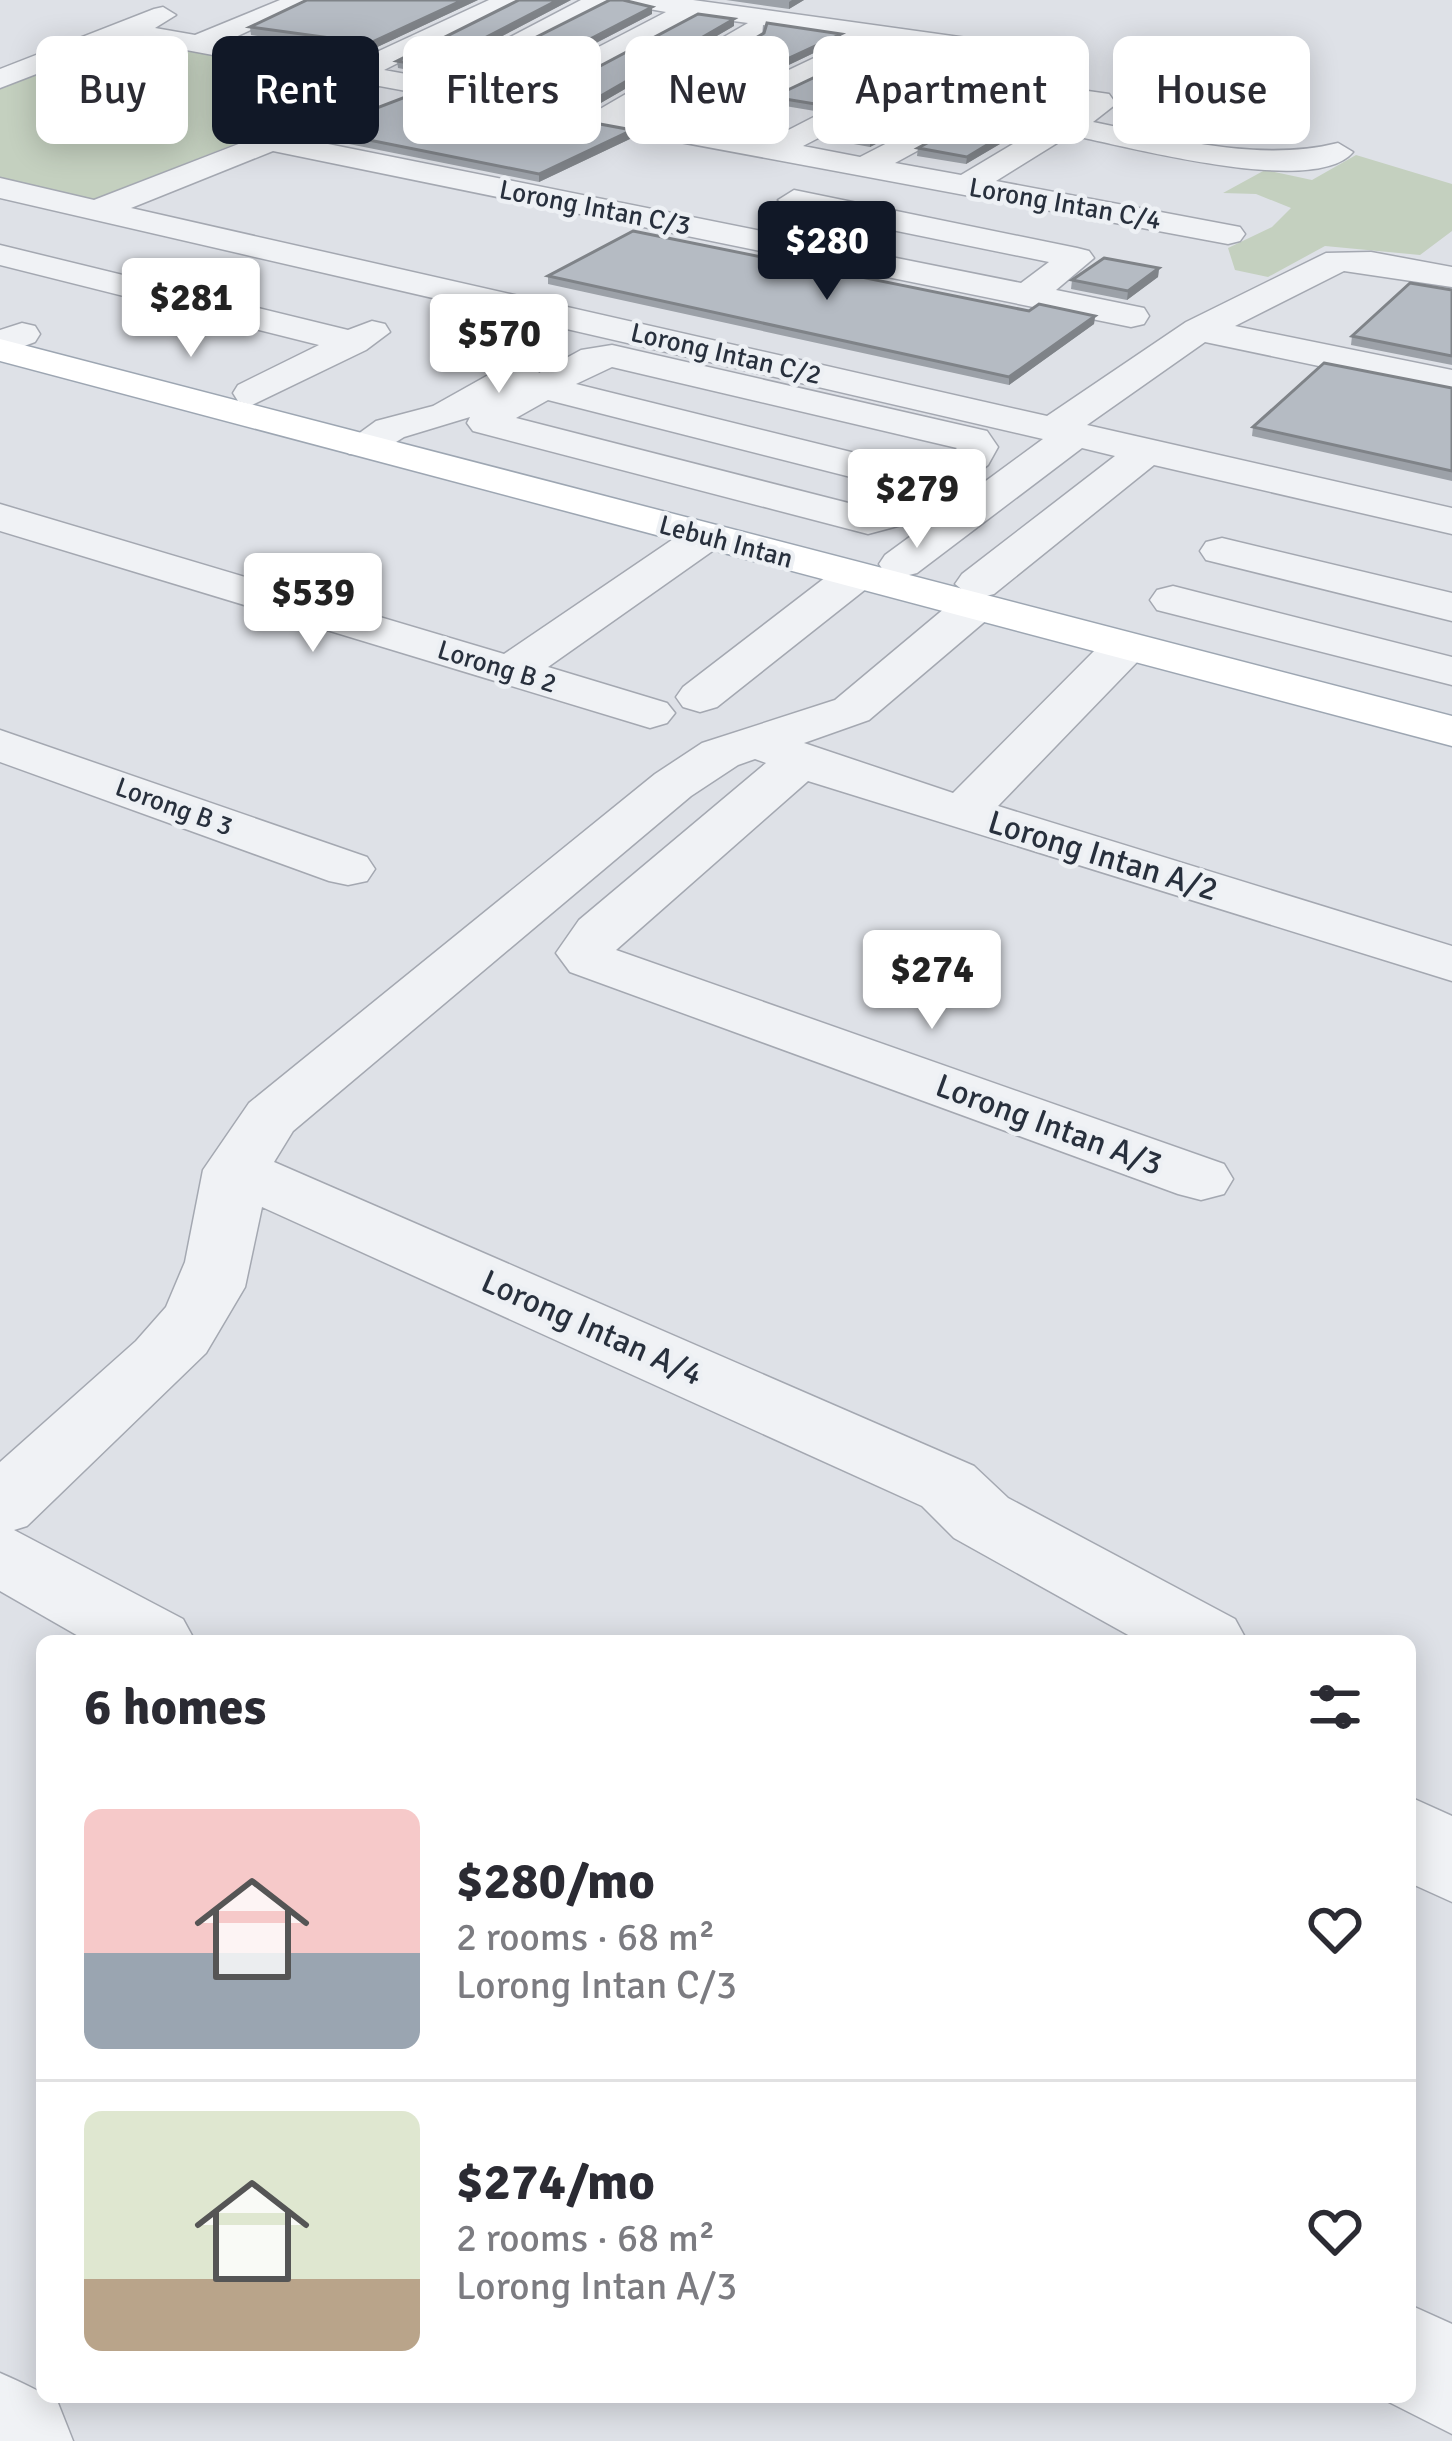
<!DOCTYPE html>
<meta charset="utf-8">
<style>
body{margin:0;font-family:Signika,sans-serif;background:#f7f7f7;color:#2b2b33;height:100vh;display:flex;flex-direction:column;font-size:45px;white-space:nowrap}
*{box-sizing:border-box;margin:0}
p{font-size:39px;color:#7c7c81}
.icon{flex:none;width:66px;height:66px;fill:none;stroke:currentColor;stroke-width:2;stroke-linecap:round;stroke-linejoin:round}
.map{position:relative;flex:1;overflow:hidden}
.sheet{position:absolute;left:36px;top:1635px;width:1380px;height:768px;display:flex;flex-direction:column;background:#fff;border-radius:18px;box-shadow:0 6px 30px #0003}
.sheet>*{flex:none}
.top-card{position:absolute;left:36px;top:36px;width:1380px;height:108px;display:flex;gap:24px}
.price{position:absolute;translate:-50% -102px;padding:0 27px;border-radius:12px;background:#fff;color:#222;font-size:39px;line-height:78px;filter:drop-shadow(0 3px 6px #0008)}
.price::after{content:'';position:absolute;left:50%;top:72px;width:36px;height:27px;margin-left:-18px;background:inherit;clip-path:polygon(0 0,100% 0,50% 100%)}
.price.selected{background:#111827;color:#fff}
ul{padding:0;list-style:none}
li{display:flex;align-items:center;gap:36px;height:300px;padding:0 48px}
li+li{border-top:3px solid #e1e1e2}
li span{display:grid;place-items:center;flex:none;width:336px;height:240px;border-radius:18px;color:#555}
li>.icon{margin-inline-start:auto}
span .icon{width:144px;height:144px;fill:#fffc;stroke-width:1}
li b{font-size:51px}
h2{display:flex;justify-content:space-between;align-items:center;height:144px;padding:0 48px;font-size:51px}
.chip{padding:0 42px;border-radius:18px;background:#fff;box-shadow:0 6px 30px #0003;font-size:42px;line-height:108px}
.chip.selected{background:#111827;color:#fff}
.map>svg:first-child{display:block}
</style>
<div class="map">
<svg width="1452" height="2441" viewBox="0 0 1452 2441">
<rect width="100%" height="100%" fill="#dee1e7"/>
<!-- green -->
<path fill="#c4d0bf" d="M121 37 386 85 87 202 0 182V87Z
M1356 155 1452 184V231L1420 255 1325 246 1268 277 1235 270 1228 248 1272 227 1291 208 1256 194 1223 193 1265 170 1312 180Z"/>
<g fill="none" stroke-linecap="round" stroke-linejoin="round">
<defs>
<path id="minor" d="M280 0H315L227 41 351 64 489 0H523L384 70 510 93 666 12 627 5 623 0H693L974 39 980 50 976 56 803 146 860 157 1010 80 1109 94 1116 104 1093 122C1172 138 1258 163 1338 143L1353 152C1315 198 1126 146 1070 135L996 181 1240 227 1245 234 1240 241 1228 244 127 39 0 88V69L154 9 163 7 176 15 155 28 195 35ZM697 16 748 23 600 109 542 99ZM763 25 856 38 677 123 632 115 762 36ZM890 43 944 50 769 140 711 129ZM1014 98 1077 106 961 175 895 163Z
M581 0H614L475 74 465 76 451 68Z
M311 116 326 125 303 139 1021 283 1049 262 794 210 778 200 794 190 1077 248 1089 251 1094 258 1056 290 1144 308 1149 316 1144 324 1131 327 273 151 131 208 1047 416 1186 322 1326 253 1371 252 1452 267V287L1344 271 1235 326 1452 370V394L1205 342 1087 425 1452 508V534L1154 465 994 594 982 597 996 608 989 618 869 720 804 743 953 793 1107 638 1124 634 1141 638 1148 648 1141 658 998 806 1452 946V981L808 781 616 950 1224 1164 1233 1179 1224 1194 1201 1200 1178 1194 570 972 556 953 579 920 766 763 755 759 738 765 691 796 293 1131 274 1162 974 1466 1008 1498 1235 1619 1247 1641H1139L954 1538 922 1506 262 1207 245 1287 206 1353 27 1526 14 1530 183 1619 195 1641H87L0 1591V1462L136 1341 166 1307 185 1262 203 1170 249 1103 655 774 702 743 835 700 957 598 969 595 955 584 962 574 1115 456 1082 448 917 573 901 577 885 573 879 564 885 555 956 503 942 500 913 522 868 534 473 431 467 423 470 417 404 437 377 454H349L343 445 376 421 433 406 508 364H534L539 373 581 350 612 345 987 431 998 447 988 465 967 481 979 486 1043 439 0 198V178L94 200ZM612 367 957 448 928 471 576 384ZM548 400 902 490 868 508 516 418Z
M0 245 348 330 372 321 385 324 390 332 366 350 252 405 238 401 233 393 238 385 319 345 0 265Z
M22 323 35 326 40 334 35 342 0 355V330Z
M0 504 504 654 691 527 706 523 721 527 728 536 721 545 548 667 667 703 675 713 667 723 650 728 0 531Z
M1222 538 1452 593V621L1206 560 1200 551 1206 542Z
M855 563 871 567 877 576 871 585 717 707 700 712 683 707 676 697 683 687 839 567Z
M1173 586 1452 657V685L1157 610 1150 600 1157 590Z
M0 730 367 857 375 869 367 881 348 885 329 881 0 762Z
M1410 1797 1452 1816V1902L1410 1883Z
M1410 2305 1452 2324V2434L1379 2397H1410Z
M0 2373C23 2383 40 2391 58 2403L73 2441H0Z"/>
<path id="major" d="M0 339 1452 716V746L0 361Z"/>
</defs>
<!-- minor casing -->
<use href="#minor" stroke="#a4a8b1" stroke-width="3"/>
<!-- major casing -->
<use href="#major" stroke="#9da6b2" stroke-width="3"/>
<!-- minor -->
<use href="#minor" fill="#f0f2f5" fill-rule="evenodd"/>
<!-- major -->
<use href="#major" fill="#fff" fill-rule="evenodd"/>
</g>
<!-- wall -->
<path fill="#9ca1a8" d="M307 0H478L358 56 320 51 319 44 251 35 250 27Z
M519 0H571L449 64 462 72 463 80 398 68 397 61Z
M726 0H804L789 9Z
M652 14 509 88 466 80 465 73Z
M734 26 599 104 556 97 555 90Z
M841 40 682 116 645 113 644 105Z
M928 53 815 111 773 104V97Z
M990 78 989 86 870 147 826 139V132Z
M1060 108 966 164 917 156 918 148Z
M319 130H632V138L539 182 319 138Z
M1159 268 1158 277 1127 300 1071 289 1072 280Z
M548 276 1095 316 1094 324 1009 385 548 284Z
M1452 290V365L1351 345 1352 336Z
M1452 388V481L1252 436 1253 427Z"/>
<!-- shaded-wall -->
<path fill="#7f8388" d="M463 0H478L358 56 357 49Z
M558 0H571L449 64 448 57Z
M792 0H804L789 9V2Z
M652 7V14L509 88V81Z
M734 19V26L599 104V97Z
M841 34V40L682 116V108Z
M928 46V53L815 111V104Z
M990 78 989 86 870 147V139Z
M1060 101 1058 110 966 164 967 157Z
M632 130V138L539 182V174Z
M1159 268 1158 277 1127 300 1128 291Z
M1095 316 1094 324 1009 385V377Z"/>
<!-- building -->
<path fill="#b5bbc3" stroke="#7f8388" stroke-width="3" d="M307 0H463L357 49 319 44 331 38 250 27Z
M519 0H558L448 57V65L462 72 397 61Z
M610 0H623L652 7 509 81 465 73Z
M698 14 734 19 599 97 555 90Z
M767 23 841 34 682 108 644 105 764 33Z
M891 41 928 46 815 104 773 97Z
M943 71 990 78 870 139 826 132Z
M421 91 632 130 539 174 319 130Z
M1015 95 1060 101 967 157 918 148Z
M633 231 1029 311 1039 304 1095 316 1009 377 548 276Z
M1104 258 1159 268 1128 291 1072 280Z
M1410 283 1452 290V356L1352 336Z
M1324 363 1452 388V471L1253 427Z"/>
<g text-anchor="middle" dominant-baseline="central" stroke-width="9" stroke-linejoin="round" paint-order="stroke">
<!-- far-street labels -->
<g font-size="27" fill="#28303d" stroke="#edf0f4">
<text transform="translate(1065 204) rotate(10)">Lorong Intan C/4</text>
<text transform="translate(595 208) rotate(11)">Lorong Intan C/3</text>
<text transform="translate(726 354) rotate(13)">Lorong Intan C/2</text>
<text transform="translate(726 542) rotate(15)">Lebuh Intan</text>
<text transform="translate(497 667) rotate(17)">Lorong B 2</text>
<text transform="translate(174 807) rotate(20)">Lorong B 3</text>
</g>
<!-- street labels -->
<g font-size="33" fill="#28303d" stroke="#edf0f4">
<text transform="translate(1103 856) rotate(17)">Lorong Intan A/2</text>
<text transform="translate(1049 1125) rotate(20)">Lorong Intan A/3</text>
<text transform="translate(592 1328) rotate(24)">Lorong Intan A/4</text>
</g>
</g>
</svg>
<b class="price selected" style="left:827px;top:303px">$280</b>
<b class="price" style="left:191px;top:360px">$281</b>
<b class="price" style="left:499px;top:396px">$570</b>
<b class="price" style="left:917px;top:551px">$279</b>
<b class="price" style="left:313px;top:655px">$539</b>
<b class="price" style="left:932px;top:1032px">$274</b>
<div class="top-card">
<a class="chip">Buy</a>
<a class="chip selected">Rent</a>
<a class="chip">Filters</a>
<a class="chip">New</a>
<a class="chip">Apartment</a>
<a class="chip">House</a>
</div>
<section class="sheet">
<h2>6 homes<svg class="icon" aria-label="filters" viewBox="0 0 24 24"><path d="M4 7h16M4 17h16"/><circle cx="9" cy="7" r="2"/><circle cx="15" cy="17" r="2"/></svg></h2>
<ul>
<li><span style="background:linear-gradient(#f6c9c9 60%,#9aa5b1 0)"><svg class="icon" aria-label="home" viewBox="0 0 24 24"><path d="M3 11l9-7 9 7M6 9v11h12V9"/></svg></span><div><b>$280/mo</b><p>2 rooms · 68 m²</p><p>Lorong Intan C/3</p></div><svg class="icon" aria-label="heart" viewBox="0 0 24 24"><path d="M12 20l-8-8c-3-5 5-10 8-4 3-6 11-1 8 4z"/></svg></li>
<li><span style="background:linear-gradient(#dfe7d0 70%,#b9a48a 0)"><svg class="icon" aria-label="home" viewBox="0 0 24 24"><path d="M3 11l9-7 9 7M6 9v11h12V9"/></svg></span><div><b>$274/mo</b><p>2 rooms · 68 m²</p><p>Lorong Intan A/3</p></div><svg class="icon" aria-label="heart" viewBox="0 0 24 24"><path d="M12 20l-8-8c-3-5 5-10 8-4 3-6 11-1 8 4z"/></svg></li>
</ul>
</section>
</div>
